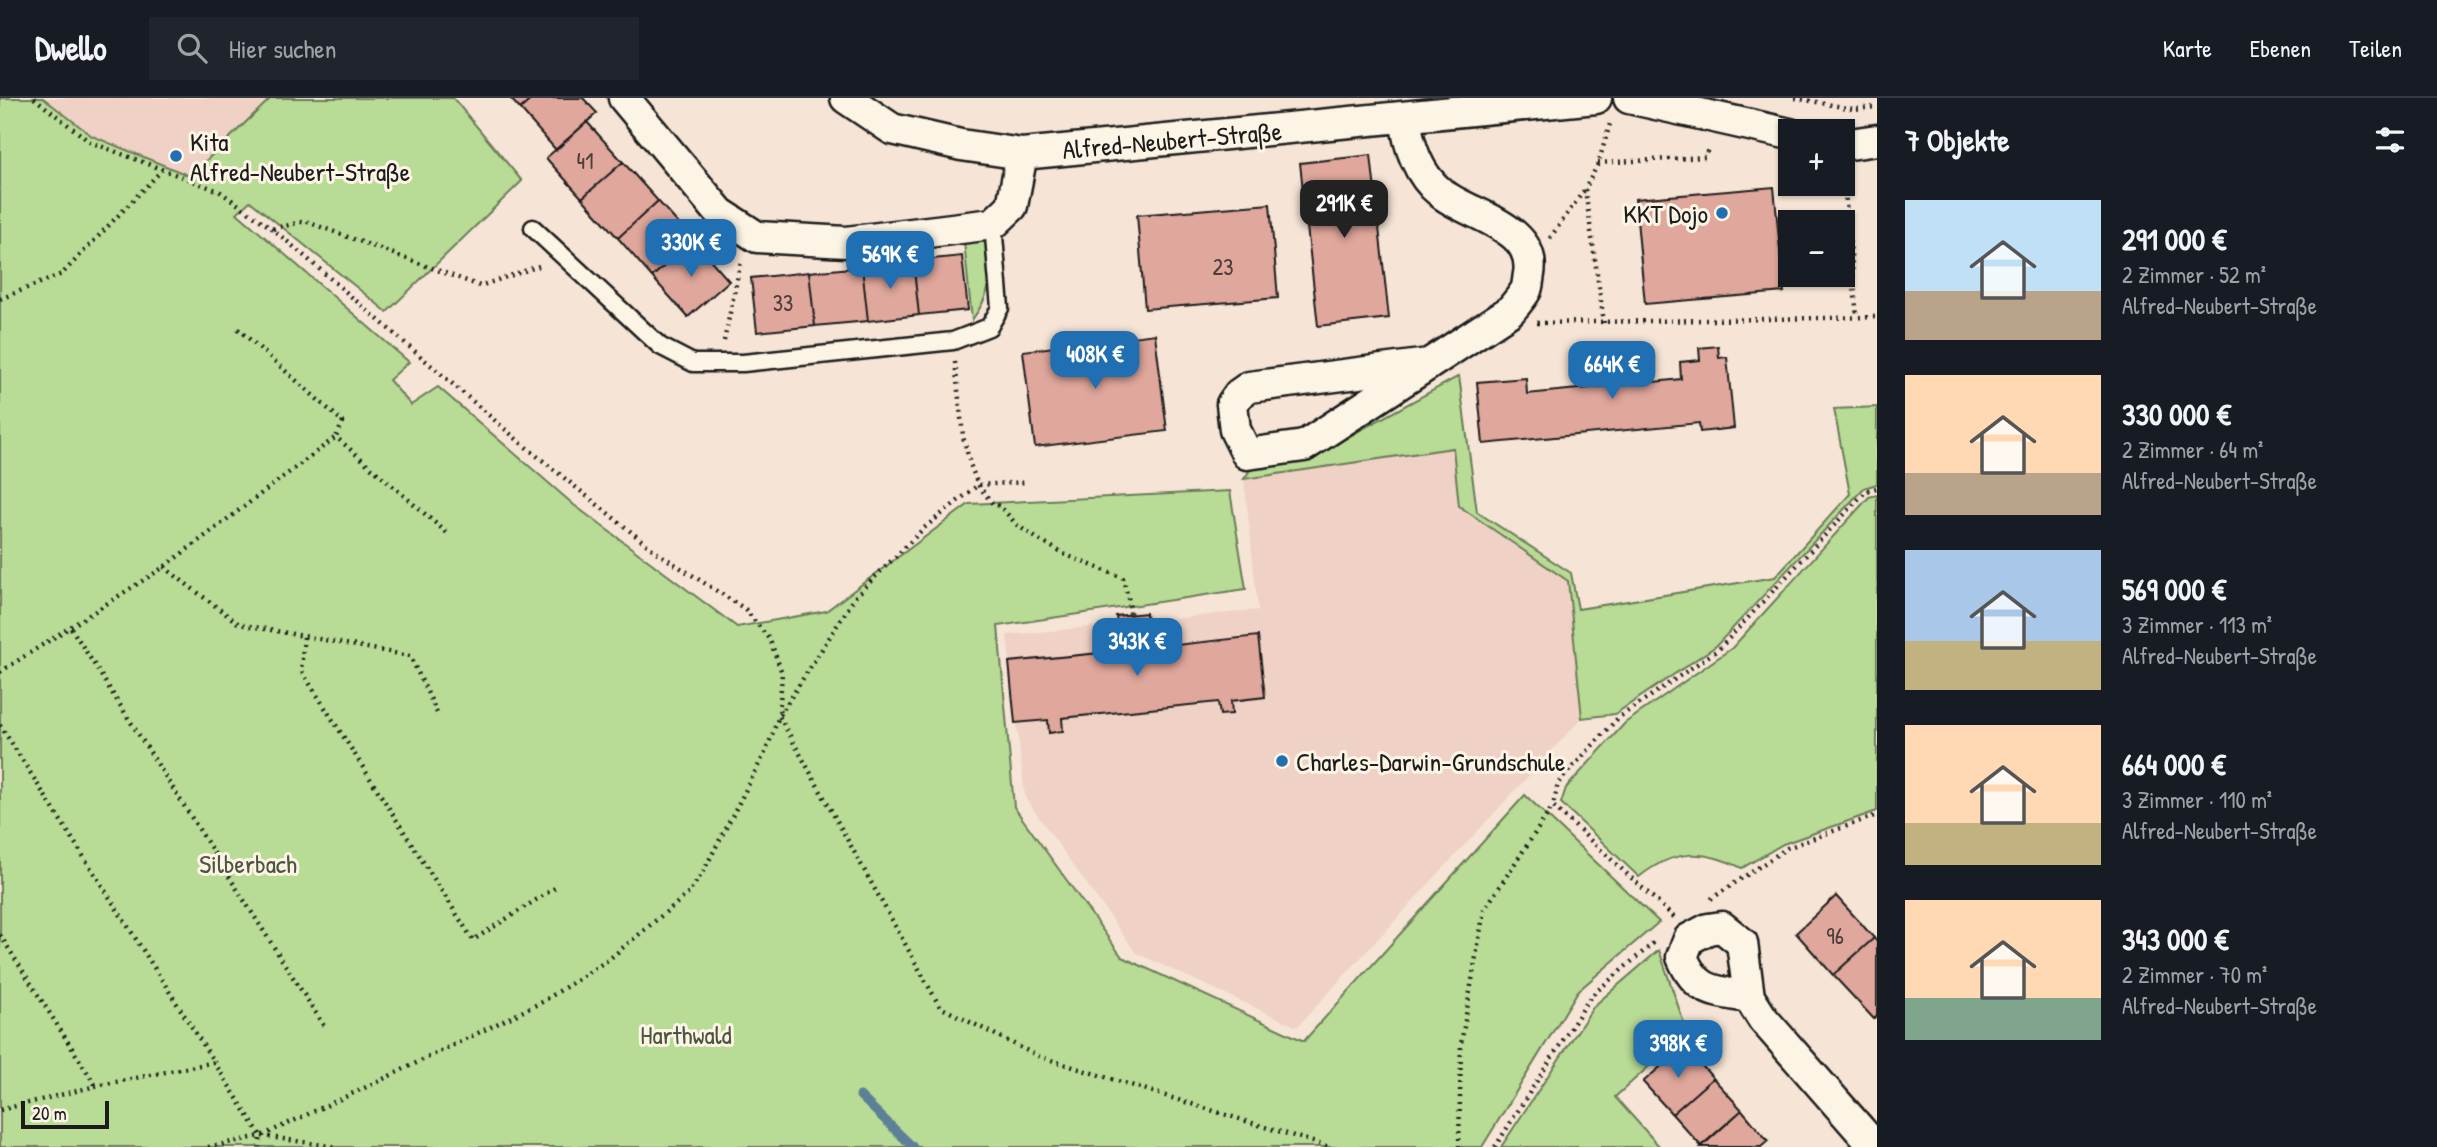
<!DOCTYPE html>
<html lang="de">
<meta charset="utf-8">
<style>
body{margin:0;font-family:"Patrick Hand",sans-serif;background:#20242c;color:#f1f3f6;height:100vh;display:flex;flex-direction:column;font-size:26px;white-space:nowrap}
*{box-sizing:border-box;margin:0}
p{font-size:23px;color:#9ea1a6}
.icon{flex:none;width:38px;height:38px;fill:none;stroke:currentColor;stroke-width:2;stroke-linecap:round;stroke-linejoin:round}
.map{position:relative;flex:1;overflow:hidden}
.panel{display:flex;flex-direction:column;background:#171b24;width:560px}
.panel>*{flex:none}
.tools{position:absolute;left:1778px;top:21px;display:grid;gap:14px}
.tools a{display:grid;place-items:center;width:77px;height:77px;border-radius:0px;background:#171b24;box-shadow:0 2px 5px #0004;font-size:35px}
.scale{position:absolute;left:21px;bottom:18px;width:88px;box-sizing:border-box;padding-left:7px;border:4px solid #1c1c1c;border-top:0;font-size:19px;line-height:24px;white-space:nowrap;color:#1c1c1c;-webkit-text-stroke:5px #fcf5e5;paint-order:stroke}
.price{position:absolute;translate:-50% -60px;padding:0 16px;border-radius:14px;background:#1f6fb2;color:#fff;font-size:23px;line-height:46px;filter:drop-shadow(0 2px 4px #0008)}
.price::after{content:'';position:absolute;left:50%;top:42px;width:21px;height:16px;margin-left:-10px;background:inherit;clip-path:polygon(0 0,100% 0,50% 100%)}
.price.current{background:#222;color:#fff}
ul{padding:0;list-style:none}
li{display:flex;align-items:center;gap:21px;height:175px;padding:0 28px}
li span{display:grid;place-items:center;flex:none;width:196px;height:140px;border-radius:0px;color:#555}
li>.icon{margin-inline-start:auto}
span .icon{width:84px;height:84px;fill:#fffc;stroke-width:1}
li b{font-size:30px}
h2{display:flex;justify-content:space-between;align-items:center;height:84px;padding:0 28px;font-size:30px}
header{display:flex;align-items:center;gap:42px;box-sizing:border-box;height:98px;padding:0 35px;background:#171b24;border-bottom:2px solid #363941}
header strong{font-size:33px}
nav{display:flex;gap:38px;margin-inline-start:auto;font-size:24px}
.search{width:490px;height:63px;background:#20242c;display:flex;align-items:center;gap:18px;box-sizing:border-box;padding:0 24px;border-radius:0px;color:#9ea1a6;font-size:26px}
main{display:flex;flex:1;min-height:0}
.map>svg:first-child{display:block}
</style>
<header>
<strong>Dwello</strong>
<div class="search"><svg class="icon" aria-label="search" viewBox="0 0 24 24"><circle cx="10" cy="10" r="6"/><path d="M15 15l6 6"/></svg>Hier suchen</div>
<nav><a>Karte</a><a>Ebenen</a><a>Teilen</a></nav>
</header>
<main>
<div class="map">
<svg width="1877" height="1049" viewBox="0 0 1877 1049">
<rect width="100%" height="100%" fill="#f6e5d6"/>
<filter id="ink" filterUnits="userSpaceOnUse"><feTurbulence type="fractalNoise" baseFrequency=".0143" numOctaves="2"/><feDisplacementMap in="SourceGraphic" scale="14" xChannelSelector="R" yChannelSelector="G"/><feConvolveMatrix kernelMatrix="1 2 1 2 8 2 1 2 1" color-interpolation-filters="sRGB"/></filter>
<g filter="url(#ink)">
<!-- built -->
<path fill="#efd2c5" d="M43 0H271L190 79 92 38Z
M1453 350 1459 408 1568 483 1582 620 1297 929 1136 855 1025 700 1007 537 1258 512 1244 381Z"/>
<!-- green -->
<path fill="#b8db95" stroke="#6a7c58" stroke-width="2" d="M0 0H43L92 38 190 78 271 0H453L522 83 387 214 250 103 237 115 409 264 389 282 411 307 438 289 574 407 737 529 826 513 969 406 1230 393 1246 491 998 528 1014 709 1122 859 1304 943 1525 697 1659 824 1578 893 1482 1049H0Z
M963 134 980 136 989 145C992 178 992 195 972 222Z
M1459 278 1477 414 1571 475 1578 511 1775 479 1850 396 1834 311 1877 309V386L1864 390 1716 548 1615 616 1582 620 1568 483 1459 408 1453 350 1244 381 1252 369 1304 363Z
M1877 397V713L1783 746 1742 770C1703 751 1674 751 1639 779L1561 705 1566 690 1625 625 1732 550 1869 399Z
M1659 852 1687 934 1615 999 1660 1049H1501L1594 908Z"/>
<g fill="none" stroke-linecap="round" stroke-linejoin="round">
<!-- stream -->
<path stroke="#5c8096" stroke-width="9" d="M860 998 913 1049"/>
</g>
<!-- building -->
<path fill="#e0a79c" stroke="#1c1c1c" stroke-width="2" d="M510 0H533L520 11Z
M533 0H583L597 15 556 52 520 11Z
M587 24 623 64 582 100 546 60Z
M1371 57 1389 220 1318 228 1300 65Z
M623 64 658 103 618 140 582 100Z
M1774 89 1784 194 1645 206 1635 101Z
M658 103 693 142 652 179 618 140Z
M1270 106 1278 200 1145 211 1137 117Z
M693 142 729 183 688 219 652 179Z
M962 158 968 212 919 217 913 163Z
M913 163 919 217 868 223 862 169Z
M862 169 868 223 815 228 809 174Z
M809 174 815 228 757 234 751 180Z
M1155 236 1167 333 1035 349 1023 253Z
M1718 248 1719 260 1727 259 1734 330 1700 334 1699 325 1483 346 1477 284 1526 280 1527 296 1609 288 1606 254 1651 250 1654 284 1681 281 1680 264 1700 262 1699 250Z
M1146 515 1149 550 1258 538 1265 599 1231 603 1232 616 1220 617 1218 604 1062 620 1063 633 1049 635 1048 622 1015 625 1009 564 1120 553 1116 518Z
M1836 798 1874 840 1833 877 1796 835Z
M1874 840 1877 844V918L1874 921 1833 877Z
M1684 948 1713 980 1672 1016 1643 984Z
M1713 980 1742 1012 1701 1048 1672 1016Z
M1742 1012 1768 1043 1761 1049H1701Z"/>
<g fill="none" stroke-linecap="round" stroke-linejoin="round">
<defs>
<path id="lane" d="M533 130 660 248 693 265H743L953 243 989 229 1000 210 993 126"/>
<path id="street" d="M624 0 720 115 757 139 846 144 993 126 1012 108 1022 56
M846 0 892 31 961 47 1022 56 1596 0
M1629 0 1790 36
M1405 19C1408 46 1418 77 1441 95 1469 118 1537 128 1529 176 1528 181 1528 187 1526 192 1522 199 1515 207 1510 213L1304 348 1247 356 1235 332 1232 306 1239 296 1249 289 1429 266
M1843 47 1877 42
M1749 899C1714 893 1697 895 1682 859L1689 841 1708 831 1722 829 1742 845 1749 899 1763 921 1875 1049"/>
</defs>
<!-- lane casing -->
<use href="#lane" stroke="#1c1c1c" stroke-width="21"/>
<!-- street casing -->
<use href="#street" stroke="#1c1c1c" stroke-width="35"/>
<!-- path -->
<path stroke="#1c1c1c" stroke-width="4.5" stroke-dasharray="2 5" stroke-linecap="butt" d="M34 0 90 44 219 93 273 131 521 345 656 454 745 511 770 542 782 575 779 618 940 909 1038 958 1329 1049
M1795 0 1853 11 1877 9
M1598 65 1705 59 1709 48
M1843 73 1857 219
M273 131 305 123 480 188 542 167
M1550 140 1585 91
M0 201 62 176 162 72
M1537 225 1877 219
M1604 225 1585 91 1598 66 1610 26
M238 231 343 324 336 339 447 435
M724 243 741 163
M955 264 963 338 970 366 978 387 993 406 1000 408 1018 428 1041 443 1066 457 1123 480 1129 504 1134 551
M164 469 239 526 410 558 439 619
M71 530 324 928
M304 539 301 572 473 842 558 788
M0 574 164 469 336 339
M0 627 261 1038 259 1049
M1711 801 1787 750 1877 717
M1674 819 1553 708 1558 685 1618 620 1719 551 1866 393 1877 390
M0 837 96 988
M0 1012 96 988 215 964
M262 1038 337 1049
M208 1049 261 1038 375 985 542 904 608 862 689 795 704 772 766 653 779 618 856 498 924 430 978 387 1027 384
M1459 1049 1461 946 1484 812 1553 708
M1495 1049 1591 898 1657 842"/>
<!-- lane -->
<use href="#lane" stroke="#fcf5e5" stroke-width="16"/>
<!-- street -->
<use href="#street" stroke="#fcf5e5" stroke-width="30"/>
</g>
</g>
<!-- markers -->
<g fill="#1f6fb2" stroke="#fcf5e5" stroke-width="2.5">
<circle cx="176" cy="58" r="7"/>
<circle cx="1722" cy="115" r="7"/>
<circle cx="1282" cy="663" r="7"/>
</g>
<g text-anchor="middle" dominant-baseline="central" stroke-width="6" stroke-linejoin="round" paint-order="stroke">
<!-- number labels -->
<g font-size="23" fill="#4d3f3c">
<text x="585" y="62">41</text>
<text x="1223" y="168">23</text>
<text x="783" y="204">33</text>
<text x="1835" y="837">96</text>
</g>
<!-- street labels -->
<g font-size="26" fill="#1c1c1c" stroke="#fcf5e5">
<text transform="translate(1172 42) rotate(-5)">Alfred-Neubert-Straße</text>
</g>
<!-- poi labels -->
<g font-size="26" fill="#1c1c1c" stroke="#fcf5e5" text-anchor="start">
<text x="190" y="43">Kita<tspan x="190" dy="30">Alfred-Neubert-Straße</tspan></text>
<text x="1708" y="115" text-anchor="end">KKT Dojo</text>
<text x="1296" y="663">Charles-Darwin-Grundschule</text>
</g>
<!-- park labels -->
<g font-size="26" fill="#4b5540" stroke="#fcf5e5">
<text x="248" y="765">Silberbach</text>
<text x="686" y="936">Harthwald</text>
</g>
</g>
</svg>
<div class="tools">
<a>+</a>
<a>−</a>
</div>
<div class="scale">20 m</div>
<b class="price current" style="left:1344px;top:142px">291K €</b>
<b class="price" style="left:691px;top:181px">330K €</b>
<b class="price" style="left:890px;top:193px">569K €</b>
<b class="price" style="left:1095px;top:293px">408K €</b>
<b class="price" style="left:1612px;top:303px">664K €</b>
<b class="price" style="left:1137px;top:580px">343K €</b>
<b class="price" style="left:1678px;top:982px">398K €</b>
</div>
<section class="panel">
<h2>7 Objekte<svg class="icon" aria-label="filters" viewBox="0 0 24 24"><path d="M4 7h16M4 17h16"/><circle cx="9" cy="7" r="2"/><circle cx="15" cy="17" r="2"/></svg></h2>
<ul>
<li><span style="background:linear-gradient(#bfe0f5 65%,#b9a48a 0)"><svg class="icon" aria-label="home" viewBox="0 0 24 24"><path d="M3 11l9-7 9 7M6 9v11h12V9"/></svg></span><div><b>291 000 €</b><p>2 Zimmer · 52 m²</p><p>Alfred-Neubert-Straße</p></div></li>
<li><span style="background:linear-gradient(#ffd9b3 70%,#b9a48a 0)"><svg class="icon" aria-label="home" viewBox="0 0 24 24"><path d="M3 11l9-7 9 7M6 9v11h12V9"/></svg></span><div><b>330 000 €</b><p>2 Zimmer · 64 m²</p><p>Alfred-Neubert-Straße</p></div></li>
<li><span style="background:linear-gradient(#a9c7e8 65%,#c2b280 0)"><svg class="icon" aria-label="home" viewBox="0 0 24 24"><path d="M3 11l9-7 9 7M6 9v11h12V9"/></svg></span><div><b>569 000 €</b><p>3 Zimmer · 113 m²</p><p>Alfred-Neubert-Straße</p></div></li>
<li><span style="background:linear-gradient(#ffd9b3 70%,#c2b280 0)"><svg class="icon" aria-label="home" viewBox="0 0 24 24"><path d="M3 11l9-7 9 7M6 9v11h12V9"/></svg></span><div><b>664 000 €</b><p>3 Zimmer · 110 m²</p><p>Alfred-Neubert-Straße</p></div></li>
<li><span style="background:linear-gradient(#ffd9b3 70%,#7fa58c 0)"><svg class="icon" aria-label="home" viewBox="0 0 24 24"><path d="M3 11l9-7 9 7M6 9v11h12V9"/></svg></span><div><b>343 000 €</b><p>2 Zimmer · 70 m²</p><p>Alfred-Neubert-Straße</p></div></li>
</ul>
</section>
</main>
